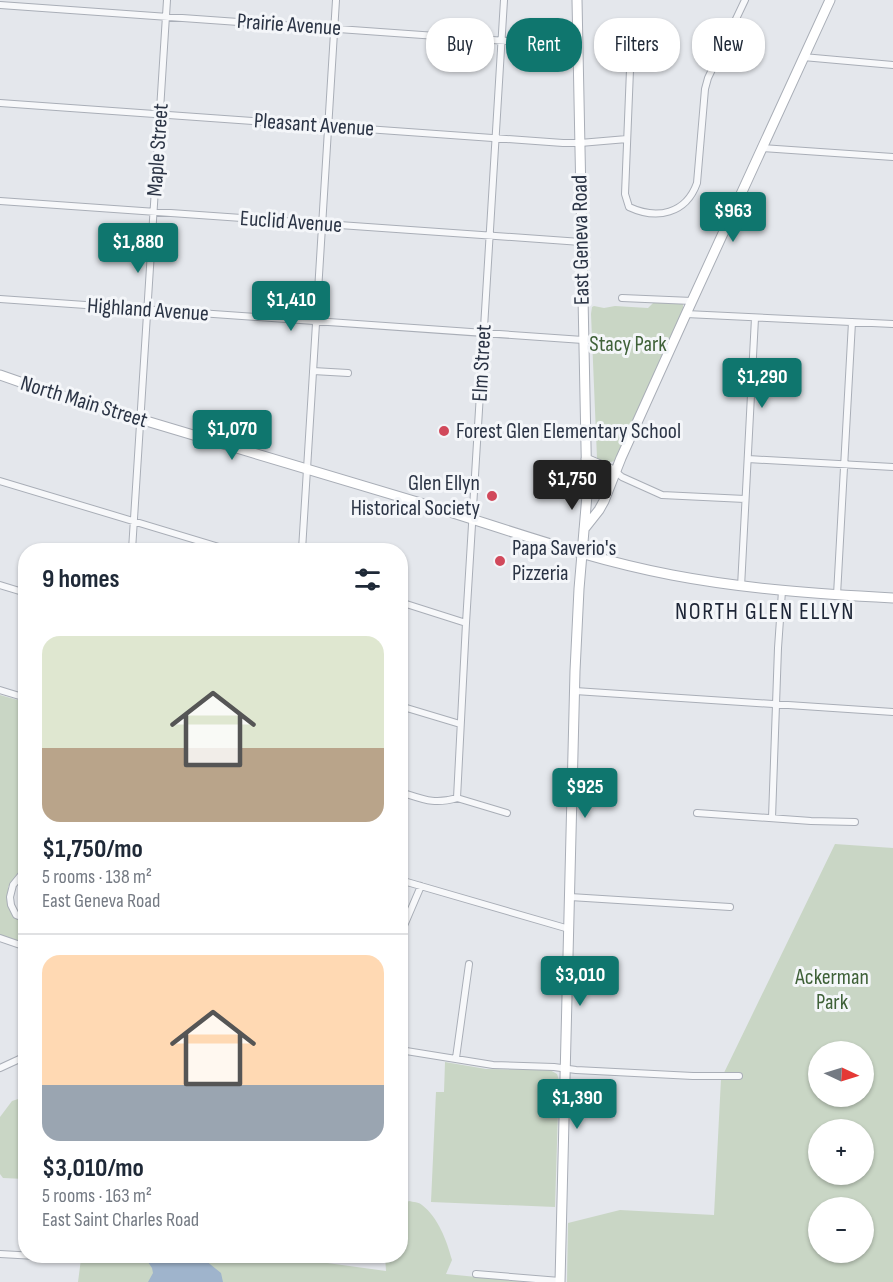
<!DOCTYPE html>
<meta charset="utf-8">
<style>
body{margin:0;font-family:"Sofia Sans Condensed",sans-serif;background:#f2f2f3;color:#1f2937;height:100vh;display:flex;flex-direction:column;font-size:22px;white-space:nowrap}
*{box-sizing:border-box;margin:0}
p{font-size:20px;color:#747a83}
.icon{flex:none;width:33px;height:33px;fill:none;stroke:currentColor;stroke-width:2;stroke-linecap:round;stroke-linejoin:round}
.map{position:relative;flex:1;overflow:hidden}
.panel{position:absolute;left:18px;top:543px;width:390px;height:720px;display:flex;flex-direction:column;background:#fff;border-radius:24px;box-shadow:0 2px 4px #0004}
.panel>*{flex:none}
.hud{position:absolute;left:426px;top:18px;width:376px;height:54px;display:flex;gap:12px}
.needle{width:39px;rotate:94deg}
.tools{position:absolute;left:808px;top:1041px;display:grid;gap:12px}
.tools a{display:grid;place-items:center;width:66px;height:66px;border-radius:50%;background:#fff;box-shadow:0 2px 4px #0004;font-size:30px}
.price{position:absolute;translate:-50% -51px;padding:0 14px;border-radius:6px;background:#0f766e;color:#fff;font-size:20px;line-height:39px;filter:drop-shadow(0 2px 3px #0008)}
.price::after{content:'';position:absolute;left:50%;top:36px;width:18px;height:14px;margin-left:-9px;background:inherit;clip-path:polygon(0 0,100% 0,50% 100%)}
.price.on{background:#222;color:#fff}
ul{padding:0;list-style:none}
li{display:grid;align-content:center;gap:12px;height:318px;padding:0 24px}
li+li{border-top:2px solid #e0e1e3}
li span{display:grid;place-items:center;height:186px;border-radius:18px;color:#555}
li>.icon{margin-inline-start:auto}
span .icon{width:108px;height:108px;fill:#fffc;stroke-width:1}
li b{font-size:26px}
h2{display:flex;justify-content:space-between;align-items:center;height:72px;padding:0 24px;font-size:26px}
.chip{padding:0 21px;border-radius:24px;background:#fff;box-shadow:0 2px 4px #0004;font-size:21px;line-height:54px}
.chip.on{background:#0f766e;color:#fff}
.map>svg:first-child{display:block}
</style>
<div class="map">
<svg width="893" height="1282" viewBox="0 0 893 1282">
<rect width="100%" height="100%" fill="#e4e7ec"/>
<!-- green -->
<path fill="#c9d6c5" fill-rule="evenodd" d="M654 302 683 304V311L615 461 606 463 598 460 597 458 591 314 592 307 594 306 604 308 615 306 648 308Z
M0 695 25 702V863L8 887C11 899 14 911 25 917V947L0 936Z
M835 844 893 848V1282H567L568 1223 620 1210 714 1215 721 1079ZM819 1052H864V1096H819ZM819 1130H864V1174H819ZM819 1208H864V1252H819Z
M445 1062 486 1069 550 1070 557 1074 559 1080 555 1207 431 1202 436 1092H444Z
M24 1097 26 1098 25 1179 3 1178 0 1174V1117L12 1101Z
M409 1201C413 1202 419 1202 422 1205 438 1217 447 1241 452 1260L446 1274 528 1282H78L81 1259H87L88 1256H276L386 1271 385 1256H400L401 1206Z"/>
<!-- water -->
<path fill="#9fb4cc" d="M144 1256H200L221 1273 223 1282H148L153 1273 152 1268Z"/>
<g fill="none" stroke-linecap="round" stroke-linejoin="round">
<defs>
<path id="street" d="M0 5 578 46
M631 45 625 194 629 207C657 220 686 214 697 183L705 89 708 78 745 0
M803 57 893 65
M0 103 563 143H580L627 139
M761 148 893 157
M0 201 581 242
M622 298 692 301
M0 299 583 340
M686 314 893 324
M313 371 348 373
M748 459 893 467
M616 472 622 477 662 495 745 499
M0 481 229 550
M132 550 167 0
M302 550 336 0
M0 585 26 593
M741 587 755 318
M837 595 852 322
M400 602 466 623
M0 690 26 698
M575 691 893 712
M400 706 460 724
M400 792C423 799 433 805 457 798
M457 798 466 623 504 0
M457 798 507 813
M697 813 811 821 855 822
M772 818 778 648 782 591
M26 869 13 885 10 897 11 905 16 915 26 919
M400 880 569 929
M570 897 730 907
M400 935 421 886
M0 938 26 947
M400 1050 493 1065 554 1067 576 1070 693 1076H739
M456 1058 469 964
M0 1068 26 1056
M0 1254 72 1258
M476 1274 560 1281"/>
<path id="secondary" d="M0 375 46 391C172 429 298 466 424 504 506 529 587 559 672 575 745 589 819 594 893 598
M586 459 616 472
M584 529 599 510 604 501 621 458 686 314 830 0
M560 1282 575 671 579 589 587 495 577 0"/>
</defs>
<!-- street casing -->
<use href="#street" stroke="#a9aeb7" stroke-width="8"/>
<!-- secondary casing -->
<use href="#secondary" stroke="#a9aeb7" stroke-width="11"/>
<!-- street -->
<use href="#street" stroke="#f7f8fa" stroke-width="6"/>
<!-- secondary -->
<use href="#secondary" stroke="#fff" stroke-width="9"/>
</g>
<!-- markers -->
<g fill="#d1495b" stroke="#f4f6f9" stroke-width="2">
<circle cx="444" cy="431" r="6"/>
<circle cx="492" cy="496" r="6"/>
<circle cx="500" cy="561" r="6"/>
</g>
<g text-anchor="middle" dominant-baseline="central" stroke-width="6" stroke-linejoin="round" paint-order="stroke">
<!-- street labels -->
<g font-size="22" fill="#2b3445" stroke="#f4f6f9">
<text transform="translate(289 25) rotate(4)">Prairie Avenue</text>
<text transform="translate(314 125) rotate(4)">Pleasant Avenue</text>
<text transform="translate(158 150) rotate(-86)">Maple Street</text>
<text transform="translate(291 222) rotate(4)">Euclid Avenue</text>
<text transform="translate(581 240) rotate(-91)">East Geneva Road</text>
<text transform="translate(148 310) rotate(4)">Highland Avenue</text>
<text transform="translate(482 363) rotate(-87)">Elm Street</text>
<text transform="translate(84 402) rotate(17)">North Main Street</text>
</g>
<!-- park labels -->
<g font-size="22" fill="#3f6138" stroke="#f4f6f9">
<text x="628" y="344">Stacy Park</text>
<text x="832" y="977">Ackerman<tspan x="832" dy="25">Park</tspan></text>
</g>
<!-- poi labels -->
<g font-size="22" fill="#2b3445" stroke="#f4f6f9" text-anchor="start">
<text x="456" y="431">Forest Glen Elementary School</text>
<text x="480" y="483" text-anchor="end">Glen Ellyn<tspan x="480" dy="25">Historical Society</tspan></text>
<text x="512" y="548">Papa Saverio's<tspan x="512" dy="25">Pizzeria</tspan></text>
</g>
<!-- neighbourhood labels -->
<g font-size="24" letter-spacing="1.5" fill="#1d2536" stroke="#f4f6f9">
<text x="765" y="611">NORTH GLEN ELLYN</text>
</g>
</g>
</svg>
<div class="tools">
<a><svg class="needle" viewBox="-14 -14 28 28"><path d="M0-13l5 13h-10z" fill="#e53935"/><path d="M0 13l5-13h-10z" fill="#747a83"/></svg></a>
<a>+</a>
<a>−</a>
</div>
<b class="price" style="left:733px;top:243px">$963</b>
<b class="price" style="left:138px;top:274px">$1,880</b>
<b class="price" style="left:291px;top:332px">$1,410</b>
<b class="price" style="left:762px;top:409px">$1,290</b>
<b class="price" style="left:232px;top:461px">$1,070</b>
<b class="price on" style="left:572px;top:511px">$1,750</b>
<b class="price" style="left:585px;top:819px">$925</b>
<b class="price" style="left:580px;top:1007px">$3,010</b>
<b class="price" style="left:577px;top:1130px">$1,390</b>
<div class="hud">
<a class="chip">Buy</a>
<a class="chip on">Rent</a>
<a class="chip">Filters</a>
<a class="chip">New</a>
</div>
<section class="panel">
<h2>9 homes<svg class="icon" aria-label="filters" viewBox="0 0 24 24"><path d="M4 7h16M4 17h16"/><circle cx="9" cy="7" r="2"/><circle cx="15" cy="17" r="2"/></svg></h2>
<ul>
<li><span style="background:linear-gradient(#dfe7d0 60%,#b9a48a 0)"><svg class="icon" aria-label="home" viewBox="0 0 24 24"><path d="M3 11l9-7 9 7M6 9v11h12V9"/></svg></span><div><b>$1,750/mo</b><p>5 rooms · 138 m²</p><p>East Geneva Road</p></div></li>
<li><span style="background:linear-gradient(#ffd9b3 70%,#9aa5b1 0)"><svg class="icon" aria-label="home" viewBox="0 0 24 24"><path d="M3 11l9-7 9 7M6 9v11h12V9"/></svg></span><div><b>$3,010/mo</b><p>5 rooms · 163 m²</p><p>East Saint Charles Road</p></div></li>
</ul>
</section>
</div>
